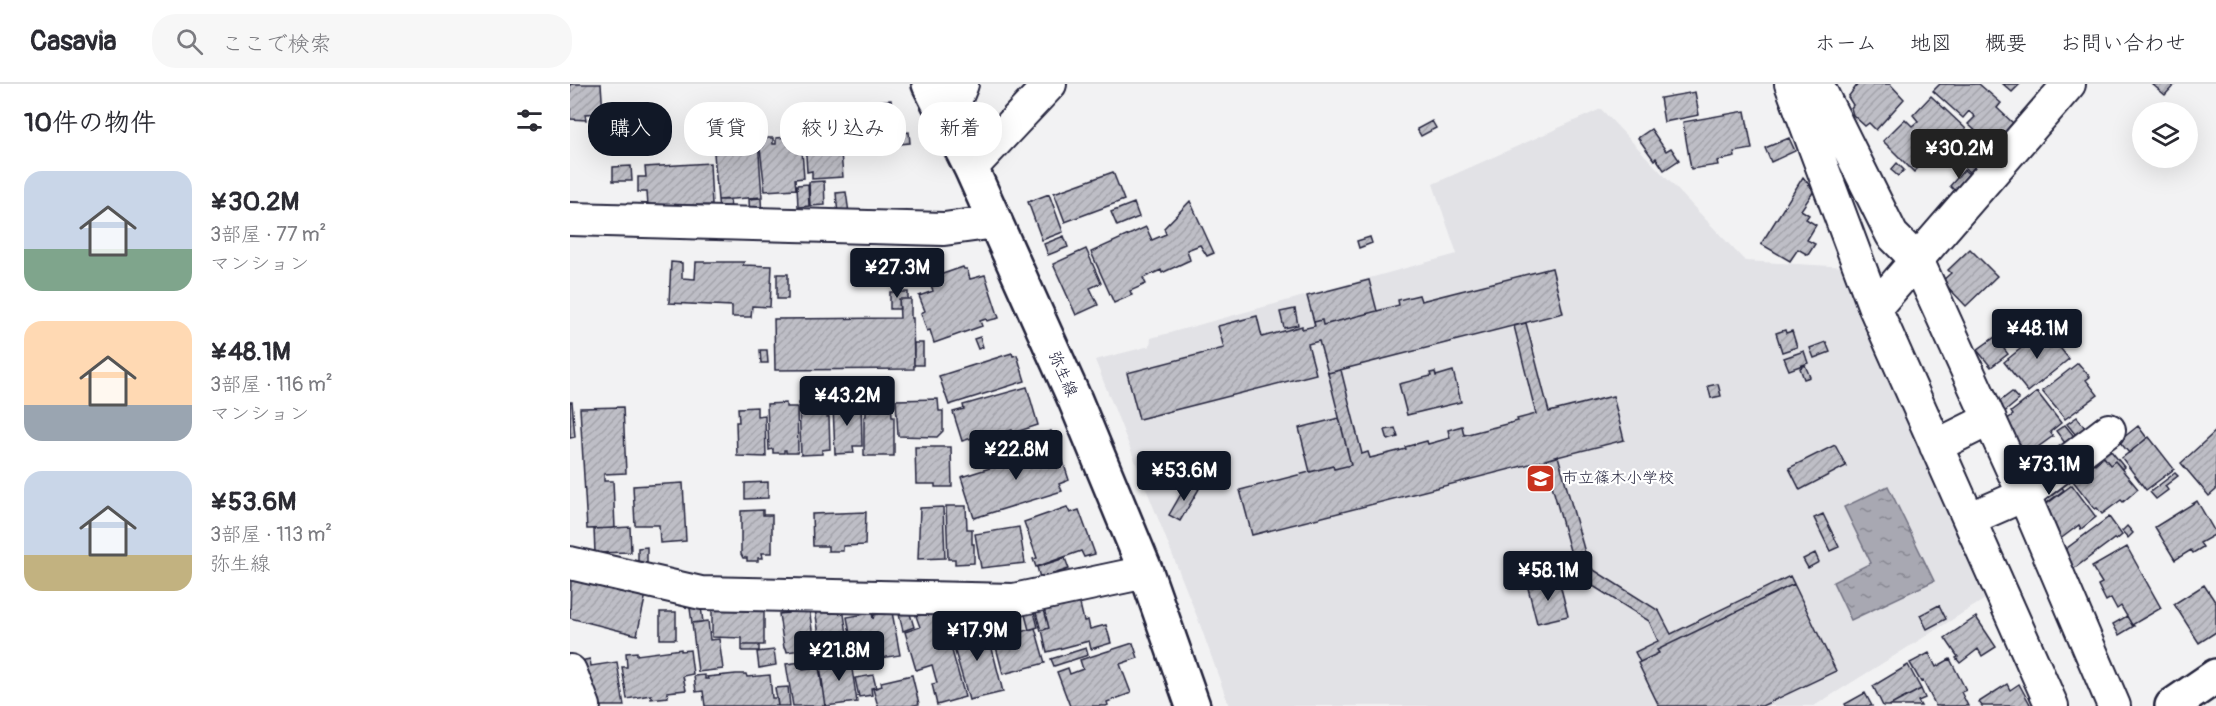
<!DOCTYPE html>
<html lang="ja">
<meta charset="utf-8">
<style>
body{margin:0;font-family:Pangolin,"Klee One",sans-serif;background:#f7f7f7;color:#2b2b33;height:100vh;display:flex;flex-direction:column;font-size:22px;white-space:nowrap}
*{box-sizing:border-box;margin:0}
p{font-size:20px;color:#7c7c81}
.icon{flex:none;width:33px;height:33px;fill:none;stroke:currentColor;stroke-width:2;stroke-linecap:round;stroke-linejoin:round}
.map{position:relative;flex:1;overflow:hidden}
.panel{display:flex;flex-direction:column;background:#fff;width:570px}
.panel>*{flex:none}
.banner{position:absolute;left:18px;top:18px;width:570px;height:54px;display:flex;gap:12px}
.buttons{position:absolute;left:1562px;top:18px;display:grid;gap:12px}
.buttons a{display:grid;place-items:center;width:66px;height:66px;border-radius:50%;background:#fff;box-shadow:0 6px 24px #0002;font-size:30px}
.price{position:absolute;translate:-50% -51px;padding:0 14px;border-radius:6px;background:#111827;color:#fff;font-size:20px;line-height:39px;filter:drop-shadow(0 2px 3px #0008)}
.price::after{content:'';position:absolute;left:50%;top:36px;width:18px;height:14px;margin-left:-9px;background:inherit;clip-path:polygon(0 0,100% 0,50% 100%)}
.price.current{background:#222;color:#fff}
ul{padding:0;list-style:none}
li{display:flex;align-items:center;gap:18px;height:150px;padding:0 24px}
li span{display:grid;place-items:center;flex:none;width:168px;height:120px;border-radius:18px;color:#555}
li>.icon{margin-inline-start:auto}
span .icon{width:72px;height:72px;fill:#fffc;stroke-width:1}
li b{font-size:26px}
h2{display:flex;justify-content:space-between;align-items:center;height:72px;padding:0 24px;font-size:26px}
.tag{padding:0 21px;border-radius:24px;background:#fff;box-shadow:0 6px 24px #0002;font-size:21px;line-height:54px}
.tag.current{background:#111827;color:#fff}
header{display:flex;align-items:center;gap:36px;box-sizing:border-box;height:84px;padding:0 30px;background:#fff;border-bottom:2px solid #e1e1e2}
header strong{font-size:28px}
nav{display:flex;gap:33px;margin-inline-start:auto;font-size:21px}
.search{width:420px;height:54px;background:#f7f7f7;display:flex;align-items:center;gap:15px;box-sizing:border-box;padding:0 21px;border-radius:24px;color:#7c7c81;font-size:22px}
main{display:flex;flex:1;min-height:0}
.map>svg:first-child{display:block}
</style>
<header>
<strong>Casavia</strong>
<div class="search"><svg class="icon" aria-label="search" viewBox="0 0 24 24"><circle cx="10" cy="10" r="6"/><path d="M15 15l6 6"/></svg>ここで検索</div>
<nav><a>ホーム</a><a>地図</a><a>概要</a><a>お問い合わせ</a></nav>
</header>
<main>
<section class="panel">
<h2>10件の物件<svg class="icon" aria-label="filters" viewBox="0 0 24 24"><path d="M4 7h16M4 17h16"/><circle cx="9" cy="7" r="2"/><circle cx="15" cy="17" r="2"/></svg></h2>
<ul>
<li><span style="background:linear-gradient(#c9d6e8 65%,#7fa58c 0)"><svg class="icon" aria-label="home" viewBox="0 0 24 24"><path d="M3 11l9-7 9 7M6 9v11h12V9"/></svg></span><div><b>¥30.2M</b><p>3部屋 · 77 m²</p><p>マンション</p></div></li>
<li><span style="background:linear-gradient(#ffd9b3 70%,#9aa5b1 0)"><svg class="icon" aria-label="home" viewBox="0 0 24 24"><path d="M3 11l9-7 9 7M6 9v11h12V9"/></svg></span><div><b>¥48.1M</b><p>3部屋 · 116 m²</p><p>マンション</p></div></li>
<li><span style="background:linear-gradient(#c9d6e8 70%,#c2b280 0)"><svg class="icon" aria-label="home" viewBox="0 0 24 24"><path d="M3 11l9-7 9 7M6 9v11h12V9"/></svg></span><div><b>¥53.6M</b><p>3部屋 · 113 m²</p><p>弥生線</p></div></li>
</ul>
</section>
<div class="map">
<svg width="1646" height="622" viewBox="0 0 1646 622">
<defs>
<pattern id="water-ripples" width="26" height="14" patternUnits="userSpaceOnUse" patternTransform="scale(1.5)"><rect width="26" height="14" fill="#a8a8b2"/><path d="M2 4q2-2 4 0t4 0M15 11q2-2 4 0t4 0" fill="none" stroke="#888892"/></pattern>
<pattern id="building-hatch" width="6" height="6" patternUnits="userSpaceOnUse" patternTransform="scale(1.5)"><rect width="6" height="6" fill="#bebec6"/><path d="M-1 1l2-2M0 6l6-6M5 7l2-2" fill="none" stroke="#a3a3ab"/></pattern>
</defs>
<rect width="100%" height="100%" fill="#f2f2f3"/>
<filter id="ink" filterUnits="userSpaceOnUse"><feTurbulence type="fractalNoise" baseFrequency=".0167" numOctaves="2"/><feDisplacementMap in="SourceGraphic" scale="12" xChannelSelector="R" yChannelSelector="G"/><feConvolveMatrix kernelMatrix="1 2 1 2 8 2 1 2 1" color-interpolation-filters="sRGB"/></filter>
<g filter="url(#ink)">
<!-- built -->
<path fill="#e2e2e6" d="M1031 25 1175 177 1278 183 1420 512 1244 622H659L628 535 525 276 580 262 581 254 887 170 863 100Z"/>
<!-- water -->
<path fill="url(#water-ripples)" stroke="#727282" stroke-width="1.5" d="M1318 402 1364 497 1281 536 1263 498 1301 479 1274 423Z"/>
<!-- building -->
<path fill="url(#building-hatch)" stroke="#22223b" stroke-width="1.5" d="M0 0H31L33 29 15 30 16 36 0 35Z
M1288 0H1320L1334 15 1306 46 1299 39 1295 42 1283 31 1281 24 1283 21 1278 13Z
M1370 0H1409L1431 19 1427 24 1443 39 1422 62 1398 40 1405 33 1399 27 1393 34 1363 7Z
M1433 0H1450L1442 8Z
M1582 0H1605L1595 11Z
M1125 8 1129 31 1094 38 1090 14Z
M1361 12 1396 45 1361 81 1356 76 1344 88 1313 57 1335 35 1342 42 1348 37 1343 31Z
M321 16 322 25H327L333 39V48L321 49V52L275 56 272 19Z
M1175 27 1182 65 1164 68 1165 73 1147 77 1148 81 1121 85 1113 38Z
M862 37 866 44 851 52 847 45Z
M1081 45 1096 67 1101 64 1109 76 1094 86 1086 74 1084 76 1068 54Z
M339 48 340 59 308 62 307 53Z
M1400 51 1419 69 1400 89 1381 71Z
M231 52 234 94 225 95 226 105 195 107 190 64 193 63 192 54H203V60H206V54Z
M265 54V56H270L273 93 242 95V87L237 88 235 56Z
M296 54V57H302V60L275 63V56Z
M1219 54 1225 67 1201 78 1195 64Z
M188 56 192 113 148 116 143 58Z
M140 79 142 121 78 122 77 108H68V93H76L75 83Z
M1327 79 1334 86 1328 92 1321 86Z
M61 82 62 97H43V83Z
M1394 86 1399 90 1385 107 1380 102Z
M543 88 554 116 495 138 484 109Z
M1233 93 1244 107 1231 126 1239 131 1236 135 1246 141 1237 156 1245 160 1238 171 1228 165 1220 177 1191 160Z
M254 97 255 121 240 122 239 98Z
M238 100 239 122 228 123 227 101Z
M276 108 279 129 268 131 266 109Z
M479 110 493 148 472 156 458 118Z
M191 114 192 135H180L179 115Z
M148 116H160L162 134 150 135Z
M620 117 644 169 637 172 630 161 617 166 620 176 592 189 591 186 573 194 576 200 560 207 562 211 544 219 521 168 576 143 582 156 596 150 594 144Z
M564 119 569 133 547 142 541 128Z
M494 152 498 163 478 171 474 160Z
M800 153 802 159 789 164 787 157Z
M516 165 531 199 520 204 528 221 506 231 483 180Z
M1400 165 1427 192 1396 222 1372 197 1381 189 1378 186Z
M101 178 112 179V194L125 195 126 178H174L173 181 202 182 200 223 182 222 181 233H162V222L99 219Z
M393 183 394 185H397L400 195 415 191 429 234 417 237 416 235 410 237 412 242 364 259 360 246 357 247 351 229 355 227 349 212 363 207 359 195 361 194Z
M982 184 993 229 758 289 749 257 738 260 746 290 569 335 557 289 654 264 648 242 687 232 692 253 732 242V245L745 242 744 238 752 236 753 241 807 227 829 221 828 216 849 211 851 217Z
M207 190H218V215H207Z
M799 196 807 227 753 241 752 236 744 238 737 212Z
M320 208H338V215H329L330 225H320Z
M329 215H341V234H343L344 285 205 286 204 235 330 234Z
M725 225 728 241 714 244 710 228Z
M956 239 979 328 1043 312 1054 356 682 451 670 406 763 382 764 385 781 381 758 289 771 286 792 370 798 368 800 374 836 365 835 363 857 357 858 360 880 354 878 346 892 342 894 351 948 337 947 335 966 330 944 242Z
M1475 245 1499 275 1458 308 1434 278Z
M1215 246 1216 249 1222 247 1227 263 1212 268 1206 249Z
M410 253 413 263 408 265 404 255Z
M1425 253 1438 270 1421 283 1407 266Z
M1256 258 1260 268 1244 274 1240 264Z
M344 259H353V281H344Z
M190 266H197L198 279H191Z
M1234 267 1238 279 1219 286 1214 274Z
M442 269 443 272 447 271 455 297 379 321 369 292Z
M1508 279 1520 293 1516 296 1528 311 1495 335 1472 307Z
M1235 281 1240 293 1234 295 1230 284Z
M883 287 891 318 837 331 829 300 861 292 860 289 865 288 866 292Z
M1148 300 1151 312 1141 314 1138 302Z
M457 303 468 341 443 349 442 346 424 352 427 366 414 370 412 363 405 365 402 354 392 357 383 328 394 325 393 321Z
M1442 308 1449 316 1432 330 1425 321Z
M1467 308 1491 339 1480 348 1483 352 1457 371 1455 368 1451 371 1445 363 1450 360 1433 338 1443 331 1441 328Z
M305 315V319L321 318 322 333H324V372H296L294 371V333L296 332V316Z
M368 315 369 327H373V347L367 353 328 352 326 316Z
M291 317 292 362H283L284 369 265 370 263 322H266V318Z
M0 318H2L5 353 0 354Z
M252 318V326L257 325V333H259L260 365 252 366V370L231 371 229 319Z
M216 319V323H227L228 366 227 369H216V366H214V369H203V365L199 366 197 320Z
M53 323 56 389 34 390V397H43L45 444 17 445 10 324Z
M187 323V332L195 331 196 373 167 372 166 338H169L168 324Z
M1507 333 1518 348 1509 355 1497 340Z
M769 334 781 381 764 385 763 382 740 388 729 344Z
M1495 341 1507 356 1498 363 1486 347Z
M1568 342 1577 354 1559 369 1549 357Z
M825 344 828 353 818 356 815 346Z
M481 347 484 357 463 364 460 353Z
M1646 347V406L1639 412 1611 379Z
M1579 353 1604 385 1576 406 1552 374Z
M483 360 484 363 488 362 499 396 489 400 492 407 404 434 391 393 436 379 435 377Z
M1265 361 1276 382 1230 406 1219 384Z
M1537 362 1554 383 1552 385 1545 377 1540 381 1530 368Z
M345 363H381L382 403H365V400H346Z
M988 372 1019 483 1089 527 1101 550 1220 492 1224 500 1087 566 1089 569 1070 578 1065 568 1088 557 1079 537 1007 492 975 376Z
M1534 373 1540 381 1545 377 1568 405 1553 418 1551 416 1532 430 1527 424 1525 425 1503 397 1516 387 1513 383 1522 376 1525 380Z
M1605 389 1608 392 1595 402 1598 406 1586 415 1580 408Z
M198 398V414L175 415V399Z
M618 398 629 405 610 437 599 431Z
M113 399 116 457 90 459 89 441H65L63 402Z
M1489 400 1494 406 1470 424 1465 418Z
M1502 401 1526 433 1511 445 1509 441 1489 456 1470 425Z
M1627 417 1646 450 1630 459 1633 463 1623 469 1621 466 1605 476 1585 443Z
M376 422H396L397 445H402V460H404V479L385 480V475H378Z
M373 423 375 474 348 475 350 424Z
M497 423 500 429 509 426 525 470 514 473 511 467 466 483 463 475 467 474 454 438Z
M193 426V431H202V469H192L193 474H188V477H177V474H173L171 470V427Z
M296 428 295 461 273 462V467H258V462H243L242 430Z
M1253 430 1269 463 1260 467 1244 434Z
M1539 433 1552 451 1546 456 1544 455 1502 486 1489 470Z
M1557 442 1563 449 1558 454 1552 447Z
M60 443 61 468 25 469 24 445Z
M449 443 455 479 411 484 405 450Z
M77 463V484H68V464Z
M1557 463 1591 524 1562 541 1551 522 1547 525 1541 514 1536 517 1528 501 1532 499 1522 483Z
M1245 469 1249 478 1238 484 1233 475Z
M495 474 499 485 470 494 467 483Z
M985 483 987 492 973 495 971 487Z
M1 491 76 510 67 551 0 534Z
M989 496 998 532 967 539 958 504Z
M1224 500 1266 587 1192 622H1089L1068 579 1089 569 1087 566Z
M1634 501 1646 519V548L1629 559 1604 520Z
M130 515 133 538 122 539 119 517Z
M509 516 514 537 518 536 520 545 536 541 541 559 521 565 519 557 477 568 472 546 479 544 474 525Z
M1369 521 1376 535 1357 545 1350 531Z
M473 522 479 544 471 547 465 525Z
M239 523 246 576 239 577 238 565 217 568 216 564H214L209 530 218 529V526Z
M338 523 344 543 333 547 328 526Z
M273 524 280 569 263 572V569L252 571 245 525Z
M463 524 468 543 459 546 454 527Z
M142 525H194V561H172V554L142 553Z
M382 525 388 545 378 548 372 529Z
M367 526 368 532 372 531 395 613 367 621 362 600 367 599 362 581 346 586 335 548 350 543 346 532Z
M90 528H106V555H90Z
M322 528 330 571 285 578 277 533 302 529 303 535 304 531Z
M428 529 434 552 424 555 418 532Z
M1557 532 1562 541 1564 542 1549 551 1543 540Z
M1406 533 1426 563 1412 572 1408 565 1390 579 1386 574 1388 573 1375 554Z
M138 537 140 556 149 555 153 585 128 588 122 539Z
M416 541 433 608 399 616 380 550Z
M465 544 475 579 433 590 424 555Z
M563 559 568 574 550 580 561 609 537 618 538 621 536 622H500L487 588 498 584 500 590 513 585 510 576Z
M172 561H189V567H172Z
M516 564 518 571 484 582 481 575Z
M111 565V567L120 566 123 590 113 592 116 606 97 608 98 613 81 615V611L57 615 52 583H57L56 569 67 568V571Z
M204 566 206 581 189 584 187 568Z
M1359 569 1366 583 1380 575 1396 606 1391 608 1398 622H1366L1353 597 1351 598 1340 579Z
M280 572 287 618 256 622 250 582 263 581 262 575Z
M20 575 21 582 47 578 54 622H27L10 577Z
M232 578 233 585 249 583 255 622H223L216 580Z
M1338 581 1351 605 1319 622H1313L1303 602Z
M166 590H176L177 593 200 591 202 614H207L208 622H135L133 607 126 608 124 592 135 591V595H138L137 593Z
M303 591 306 603 301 604 302 611 289 613 285 594Z
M342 591 349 620 341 622H308L303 605 312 602 311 598Z
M1437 600 1440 606 1449 600 1461 622H1412L1409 618Z
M218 603 220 622H208L205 604Z
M1351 605 1355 614 1348 617 1351 622H1319Z
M1295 609 1302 622H1276L1275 620Z"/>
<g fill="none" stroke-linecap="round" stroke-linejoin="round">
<defs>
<path id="minor" d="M1221 0 1305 224 1482 622
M1247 0 1322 151 1347 176 1454 411 1544 622
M377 37 392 0
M401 84 480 0
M0 135 374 145 426 138
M1305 224 1499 0
M1366 362 1420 335
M1399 435 1454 411 1539 346
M0 479 131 509 444 516 576 488
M0 587 14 622"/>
<path id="tertiary" d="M359 0 401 84 505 316 576 488 623 622"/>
<path id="secondary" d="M1602 622 1646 592"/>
</defs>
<!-- minor casing -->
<use href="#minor" stroke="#22223b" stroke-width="36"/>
<!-- tertiary casing -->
<use href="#tertiary" stroke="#22223b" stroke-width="38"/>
<!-- secondary casing -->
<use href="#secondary" stroke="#22223b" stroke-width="38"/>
<!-- minor -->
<use href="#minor" stroke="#fff" stroke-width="32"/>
<!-- tertiary -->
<use href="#tertiary" stroke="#fff" stroke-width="33"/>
<!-- secondary -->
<use href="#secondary" stroke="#fff" stroke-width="33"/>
</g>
</g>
<!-- icons -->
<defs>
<symbol id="school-square" viewBox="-11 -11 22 22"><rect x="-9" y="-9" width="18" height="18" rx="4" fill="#c8321e" stroke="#fff"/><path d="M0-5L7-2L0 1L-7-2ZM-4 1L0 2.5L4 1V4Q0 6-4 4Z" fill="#fff"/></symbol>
</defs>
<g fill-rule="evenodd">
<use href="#school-square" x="954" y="378" width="33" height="33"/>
</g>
<g text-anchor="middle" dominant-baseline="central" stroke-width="4.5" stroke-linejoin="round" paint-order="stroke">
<!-- street labels -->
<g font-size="16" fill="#22223b" stroke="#fff">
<text transform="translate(493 290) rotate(66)">弥生線</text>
</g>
<!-- poi labels -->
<g font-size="16" fill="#22223b" stroke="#fff" text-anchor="start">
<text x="992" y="394">市立篠木小学校</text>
</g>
</g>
</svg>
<div class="buttons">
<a><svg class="icon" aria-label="layers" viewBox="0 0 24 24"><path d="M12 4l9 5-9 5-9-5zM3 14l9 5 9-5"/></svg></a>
</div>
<b class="price current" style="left:1389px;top:96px">¥30.2M</b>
<b class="price" style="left:327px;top:215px">¥27.3M</b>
<b class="price" style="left:1467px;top:276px">¥48.1M</b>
<b class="price" style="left:277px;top:343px">¥43.2M</b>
<b class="price" style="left:446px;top:397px">¥22.8M</b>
<b class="price" style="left:1479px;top:412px">¥73.1M</b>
<b class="price" style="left:614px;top:418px">¥53.6M</b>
<b class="price" style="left:978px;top:518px">¥58.1M</b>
<b class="price" style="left:407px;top:578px">¥17.9M</b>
<b class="price" style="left:269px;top:598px">¥21.8M</b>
<div class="banner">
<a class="tag current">購入</a>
<a class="tag">賃貸</a>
<a class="tag">絞り込み</a>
<a class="tag">新着</a>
</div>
</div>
</main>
